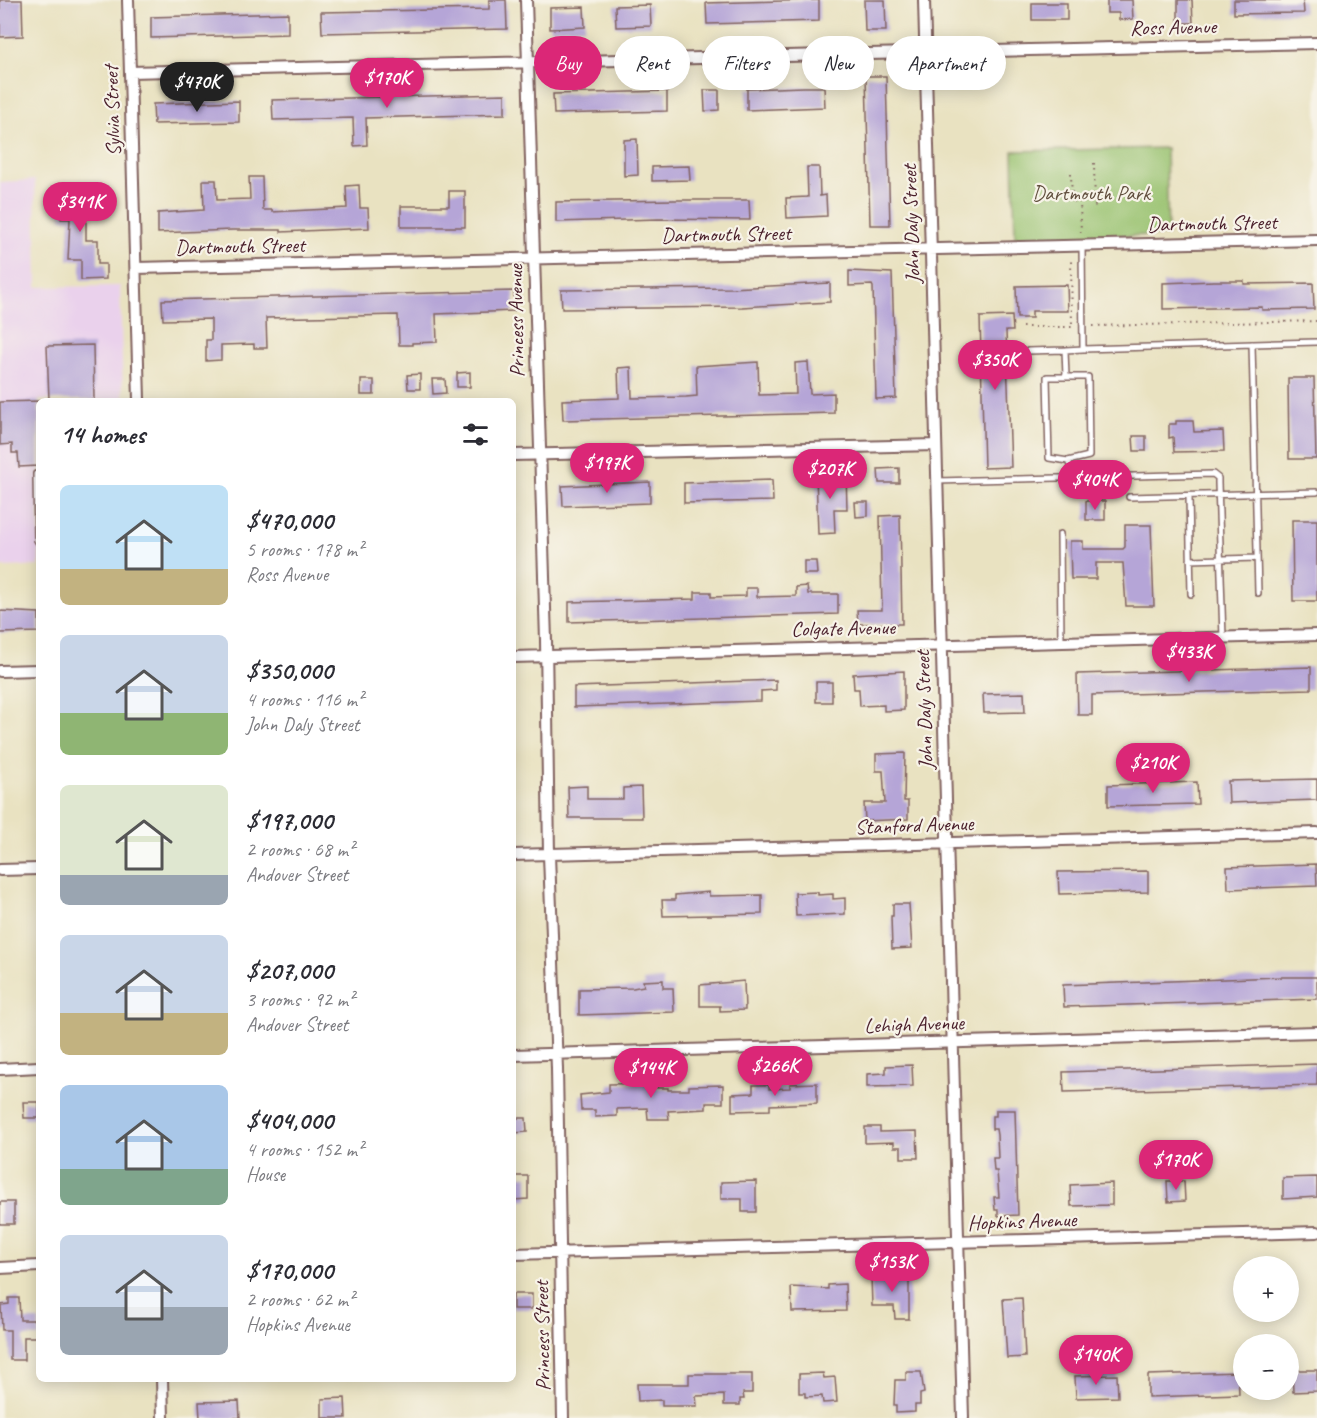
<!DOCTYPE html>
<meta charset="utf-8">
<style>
body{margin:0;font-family:Caveat,sans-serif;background:#f2f2f3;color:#2b2b33;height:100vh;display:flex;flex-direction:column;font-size:22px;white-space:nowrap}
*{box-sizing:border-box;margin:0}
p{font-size:20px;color:#7c7c81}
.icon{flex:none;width:33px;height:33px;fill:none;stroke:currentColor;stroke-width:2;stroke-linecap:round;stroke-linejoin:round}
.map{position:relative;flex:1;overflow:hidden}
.panel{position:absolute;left:36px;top:398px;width:480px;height:984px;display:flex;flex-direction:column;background:#fff;border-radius:9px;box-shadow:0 3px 15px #0003}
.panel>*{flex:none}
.top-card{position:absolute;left:534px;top:36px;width:570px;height:54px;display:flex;gap:12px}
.tools{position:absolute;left:1233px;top:1256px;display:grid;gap:12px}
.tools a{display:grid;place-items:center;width:66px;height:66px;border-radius:50%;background:#fff;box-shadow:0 3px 15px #0003;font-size:30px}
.price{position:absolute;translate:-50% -51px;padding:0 14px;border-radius:21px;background:#db2777;color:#fff;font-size:20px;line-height:39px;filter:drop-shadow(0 2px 3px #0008)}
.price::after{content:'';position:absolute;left:50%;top:36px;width:18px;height:14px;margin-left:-9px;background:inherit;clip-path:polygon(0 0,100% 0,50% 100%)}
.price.current{background:#222;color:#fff}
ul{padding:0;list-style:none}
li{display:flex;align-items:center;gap:18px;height:150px;padding:0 24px}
li span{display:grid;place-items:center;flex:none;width:168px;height:120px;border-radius:9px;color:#555}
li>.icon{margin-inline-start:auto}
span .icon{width:72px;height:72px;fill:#fffc;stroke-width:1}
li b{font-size:26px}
h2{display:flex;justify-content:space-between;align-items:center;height:72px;padding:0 24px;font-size:26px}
.pill{padding:0 21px;border-radius:27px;background:#fff;box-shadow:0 3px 15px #0003;font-size:21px;line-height:54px}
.pill.current{background:#db2777;color:#fff}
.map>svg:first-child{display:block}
</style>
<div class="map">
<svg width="1317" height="1418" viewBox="0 0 1317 1418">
<rect width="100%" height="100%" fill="#f7f3e8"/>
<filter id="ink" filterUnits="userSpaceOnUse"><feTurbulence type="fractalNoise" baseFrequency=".0167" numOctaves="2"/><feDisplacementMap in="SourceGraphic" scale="12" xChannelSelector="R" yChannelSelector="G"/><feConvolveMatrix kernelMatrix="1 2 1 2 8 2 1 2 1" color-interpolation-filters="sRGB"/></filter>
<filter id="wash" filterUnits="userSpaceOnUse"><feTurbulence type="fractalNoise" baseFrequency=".008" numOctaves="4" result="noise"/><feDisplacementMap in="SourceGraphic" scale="24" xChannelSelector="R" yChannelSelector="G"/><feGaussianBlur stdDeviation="1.35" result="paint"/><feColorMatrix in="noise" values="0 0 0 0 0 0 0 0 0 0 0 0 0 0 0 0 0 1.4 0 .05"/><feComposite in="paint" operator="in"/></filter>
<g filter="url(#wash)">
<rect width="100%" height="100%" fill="#e9e2c1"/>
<!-- built -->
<path fill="#ead1ec" d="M35 180 37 287 120 286 123 400H39V566L0 567V182Z"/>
<!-- green -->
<path fill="#99c26f" stroke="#72704d" stroke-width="1.5" d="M1166 148 1168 235 1015 238 1013 151Z"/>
<g id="blocks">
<!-- building -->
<path fill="#b5a5d7" d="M0 0H22L23 36 0 37Z
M489 0H506L507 29 322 33 321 12 489 9Z
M819 0V21L707 24 706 3Z
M864 0H885L886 31H865Z
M1107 0H1132L1133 19 1119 20V13H1107Z
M1178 0H1192L1193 23H1178Z
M1234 0H1303L1304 13 1234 14Z
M1032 3H1067V20H1032Z
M650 5 651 26 616 27 615 6Z
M584 7 585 27 550 29V8Z
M288 13V34L151 38V17Z
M866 76H886L890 225H870Z
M804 87H824L825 107 747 110V89Z
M704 90H719V110L705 111Z
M667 91V111L554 114 553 94Z
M505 94V114L366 118 367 145 354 146 353 118 273 120 272 100Z
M239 101V122L154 124 153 104Z
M637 139 638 175 624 176V140Z
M689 166 690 180 652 181V167Z
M807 167H819L820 196 826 195 827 216 787 218 786 198 808 197Z
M249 177H262L263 210H272V212L347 208 346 186 359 185 360 208H368L369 228 281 232V230H232L158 233V213L204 210 203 180H216L217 200 250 199Z
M62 185H82V210H86V240H98V264H106V279L81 280V260H68L70 219H61V212L54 206V195H62Z
M449 191H465V227H401V206H449Z
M674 200H749L750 220 659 219 556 222V202Z
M849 271 892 273 896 398 876 399 873 287 872 285 849 286Z
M1214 281H1244V284L1313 283 1314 309 1262 310V307L1163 309V283Z
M830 283V302L742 307 562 309 561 290 731 288Z
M1067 285 1068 311H1032V318H1017L1016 286Z
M514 291V311L436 314 437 342 412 343V345H399L398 315 266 318 267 348H254V344L221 345V360L206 361V340H211V319L163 320 162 300Z
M1012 316 1013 331H1006L1011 467 984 468 980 317Z
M93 345 94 400H49L47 346Z
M758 362 759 395 796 394 795 363 808 362 810 394 834 393V413L563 420 562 400 619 398 618 368 631 367 632 398 686 397 697 396 696 366Z
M470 372V387H457V373Z
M420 374V389H408L407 375Z
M1288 378H1314L1316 459H1289Z
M432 379H445L446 393 433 394Z
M361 380H374V395H361Z
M39 401 38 466 19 467 18 453H12V444L0 445V402Z
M1176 421H1193L1194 432 1223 431 1224 451 1174 452 1173 437 1169 438V424H1176Z
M1133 436H1146V451H1134Z
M899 468V483H879L878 469Z
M846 473 847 509H834L835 533 818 534 816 474Z
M772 480 773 501 684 503V483Z
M650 482V503L563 506 562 486Z
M1086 501H1105V520H1086Z
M855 502H868V516L856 517Z
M900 515 902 624H858L857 610H882L880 516Z
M1292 520H1317V601H1293Z
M1125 525H1151L1154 606H1126L1123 563H1096V579H1071L1070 541H1083V549H1123L1125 547Z
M804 561H816L817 574H804Z
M807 586 808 594H838V614L569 622V602L695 599V592H711V597L746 596V588H757V597L796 596V587Z
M0 611 39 613V632L0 633Z
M1311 667V689L1092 695V715H1078L1077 674Z
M904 671V710L884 711V705L860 706 859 689H854L853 674Z
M776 680V690L761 691V701L574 707V687Z
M816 682H832V702H816Z
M1024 693 1025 712 984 713 983 694Z
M905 753 904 801H908V819L865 821 864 803H885L883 771H876V754Z
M1317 779V800L1229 803 1228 781Z
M1197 782 1198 804 1108 806V785Z
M587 786V799H623V788L641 787 642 818H569L568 787Z
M1316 864 1317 886 1228 889 1227 867Z
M1148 871V892L1059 894 1058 872Z
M709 892V896L762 895V914L663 916 662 900H675V895Z
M818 892V895L833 894V899L845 898V914L796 916 795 893Z
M893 904H909L912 948 892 949 891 916H893Z
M1282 977H1317V999L1064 1007 1063 985Z
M663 980V988H673L674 1012 579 1015V989L633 988 644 986 643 981Z
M744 981 745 1010 720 1011V1006H700V985Z
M1317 1064V1085L1064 1092 1063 1072Z
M912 1065 913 1086 867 1087V1074L886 1073V1066Z
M657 1083V1088H668V1090H689V1086L723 1085V1103H706V1109L668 1111 669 1119H648L647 1108 617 1109V1116L595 1117V1110H581L580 1095 609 1092V1084Z
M817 1083V1103L770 1105V1110L732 1111V1094L753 1093V1085H769V1089L790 1088V1084Z
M23 1102H39V1118H24Z
M996 1110H1015L1018 1215 998 1216V1210H995L994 1197H999L997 1171H994L993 1158H998L997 1135 996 1129H992V1116H996Z
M513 1118H526L527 1132 513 1133Z
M865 1127H880V1132L917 1131 918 1158H901V1147H894V1142L865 1143Z
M513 1176H528V1199L513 1200Z
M1317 1177V1197L1283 1199V1178Z
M756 1181V1212H742V1199H721V1182Z
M1167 1181H1184L1185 1201 1168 1202Z
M1112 1183V1205L1071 1206 1070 1185Z
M0 1202H14V1224H0Z
M885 1270H899V1275H909V1319H895L894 1306H872L871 1276H885Z
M845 1284 846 1311 792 1312 791 1287 828 1289V1285Z
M513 1294H532V1309H513Z
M9 1298H19L20 1320H39V1337H24V1360H10V1330H2L1 1305 9 1304Z
M1022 1298 1025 1357 1007 1358 1003 1299Z
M1292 1370H1317V1391L1293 1392Z
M906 1372H921L924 1393 920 1394V1405H915V1412L896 1413V1405H894L895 1380H906Z
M1238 1372 1239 1394 1148 1397V1375Z
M823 1373 824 1378 835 1377 837 1402 823 1403 822 1396 805 1397V1393H799V1374Z
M689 1374H752V1393H743L744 1399H740V1405H724V1395L696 1396 697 1406H662V1400L638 1401 637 1384H689Z
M1117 1375 1118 1397 1076 1398 1075 1376Z
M345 1398 346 1418H322V1399Z
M239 1401 240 1418H200L199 1402Z"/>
</g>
</g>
<g filter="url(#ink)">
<use href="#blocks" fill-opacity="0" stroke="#826360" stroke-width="1.5"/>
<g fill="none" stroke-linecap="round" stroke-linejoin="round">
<defs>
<path id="lane" d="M1082 245 1083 349 1317 342
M1252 344 1258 593
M1028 351 1065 350
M1066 376 1065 350 1083 349
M1068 461 1089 456 1088 377H1047L1049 458 1068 461 1071 468V478
M36 474 37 540 39 543
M937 481 1213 474 1218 478V483L1223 638
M1129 497 1317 492
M1189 497 1191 594
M1060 534 1061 642
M1190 560 1257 558"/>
<path id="street" d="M128 0 139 400
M526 0 546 640 549 855 557 1069 563 1418
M924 0 963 1418
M130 72 1317 43
M136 268 1317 240
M513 455 936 445
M513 657 1317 635
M0 671 39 670
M513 855 1317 833
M0 870 39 869
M513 1055 1317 1032
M0 1069 39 1067
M513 1254 1317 1232
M0 1268 39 1266
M162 1378 163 1418"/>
</defs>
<!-- lane casing -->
<use href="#lane" stroke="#826360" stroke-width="8"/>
<!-- street casing -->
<use href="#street" stroke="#826360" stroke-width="14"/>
<!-- path -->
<path stroke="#826360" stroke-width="2" stroke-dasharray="1.5 4.5" stroke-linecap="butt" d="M1094 163 1095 208
M1071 173 1072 202 1095 201
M1080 201 1081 234
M1093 326 1317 321
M1022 327H1072L1071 260"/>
<!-- lane -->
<use href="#lane" stroke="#fff" stroke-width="5"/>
<!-- street -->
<use href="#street" stroke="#fff" stroke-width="10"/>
</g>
</g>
<g text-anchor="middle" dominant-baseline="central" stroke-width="4.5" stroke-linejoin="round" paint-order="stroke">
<!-- street labels -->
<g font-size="21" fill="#4a1f2b" stroke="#f7f3e8">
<text transform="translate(1173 27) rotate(-1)">Ross Avenue</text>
<text transform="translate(112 111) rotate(-92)">Sylvia Street</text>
<text transform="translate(1212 223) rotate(-1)">Dartmouth Street</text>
<text transform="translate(911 224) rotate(-92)">John Daly Street</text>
<text transform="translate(726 234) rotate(-1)">Dartmouth Street</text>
<text transform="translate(240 246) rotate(-1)">Dartmouth Street</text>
<text transform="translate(516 321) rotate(-91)">Princess Avenue</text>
<text transform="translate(843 628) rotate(-1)">Colgate Avenue</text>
<text transform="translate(924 710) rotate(-92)">John Daly Street</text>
<text transform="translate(914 825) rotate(-2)">Stanford Avenue</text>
<text transform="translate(914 1024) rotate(-2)">Lehigh Avenue</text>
<text transform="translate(1022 1221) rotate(-2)">Hopkins Avenue</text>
<text transform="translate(542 1336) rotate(-91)">Princess Street</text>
</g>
<!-- park labels -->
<g font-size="21" fill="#62503f" stroke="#f7f3e8">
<text x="1091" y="193">Dartmouth Park</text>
</g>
</g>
</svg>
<div class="tools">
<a>+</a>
<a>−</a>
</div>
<b class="price" style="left:387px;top:109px">$170K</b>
<b class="price current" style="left:197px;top:113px">$470K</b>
<b class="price" style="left:80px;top:233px">$341K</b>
<b class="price" style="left:995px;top:391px">$350K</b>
<b class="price" style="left:607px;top:494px">$197K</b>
<b class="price" style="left:830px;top:500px">$207K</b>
<b class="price" style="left:1095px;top:511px">$404K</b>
<b class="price" style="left:1189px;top:683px">$433K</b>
<b class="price" style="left:1153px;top:794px">$210K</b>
<b class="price" style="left:775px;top:1097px">$266K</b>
<b class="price" style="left:651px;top:1099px">$144K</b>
<b class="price" style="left:1176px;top:1191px">$170K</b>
<b class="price" style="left:892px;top:1293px">$153K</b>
<b class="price" style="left:1096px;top:1386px">$140K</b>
<div class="top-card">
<a class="pill current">Buy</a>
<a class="pill">Rent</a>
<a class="pill">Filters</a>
<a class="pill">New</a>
<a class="pill">Apartment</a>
</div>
<section class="panel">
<h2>14 homes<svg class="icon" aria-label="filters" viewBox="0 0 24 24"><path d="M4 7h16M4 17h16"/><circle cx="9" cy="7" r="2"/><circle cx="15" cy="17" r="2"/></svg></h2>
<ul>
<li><span style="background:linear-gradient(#bfe0f5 70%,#c2b280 0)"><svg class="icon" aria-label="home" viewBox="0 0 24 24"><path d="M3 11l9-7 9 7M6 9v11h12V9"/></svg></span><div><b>$470,000</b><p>5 rooms · 178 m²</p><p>Ross Avenue</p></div></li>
<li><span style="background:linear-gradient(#c9d6e8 65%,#8fb573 0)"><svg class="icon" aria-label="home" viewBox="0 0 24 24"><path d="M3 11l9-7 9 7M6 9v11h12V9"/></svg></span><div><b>$350,000</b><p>4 rooms · 116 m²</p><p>John Daly Street</p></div></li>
<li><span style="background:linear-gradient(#dfe7d0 75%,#9aa5b1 0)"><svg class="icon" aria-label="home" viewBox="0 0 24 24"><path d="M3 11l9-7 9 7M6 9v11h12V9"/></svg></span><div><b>$197,000</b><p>2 rooms · 68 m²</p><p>Andover Street</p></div></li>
<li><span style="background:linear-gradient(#c9d6e8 65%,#c2b280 0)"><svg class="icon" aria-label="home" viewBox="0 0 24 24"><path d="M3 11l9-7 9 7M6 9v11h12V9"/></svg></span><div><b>$207,000</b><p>3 rooms · 92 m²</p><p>Andover Street</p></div></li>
<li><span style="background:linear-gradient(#a9c7e8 70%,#7fa58c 0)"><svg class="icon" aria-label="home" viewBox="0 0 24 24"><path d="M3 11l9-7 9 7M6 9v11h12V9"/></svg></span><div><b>$404,000</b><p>4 rooms · 152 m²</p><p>House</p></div></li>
<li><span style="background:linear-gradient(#c9d6e8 60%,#9aa5b1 0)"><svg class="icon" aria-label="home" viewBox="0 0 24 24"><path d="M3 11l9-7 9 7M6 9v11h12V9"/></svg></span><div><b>$170,000</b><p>2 rooms · 62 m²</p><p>Hopkins Avenue</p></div></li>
</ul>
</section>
</div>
